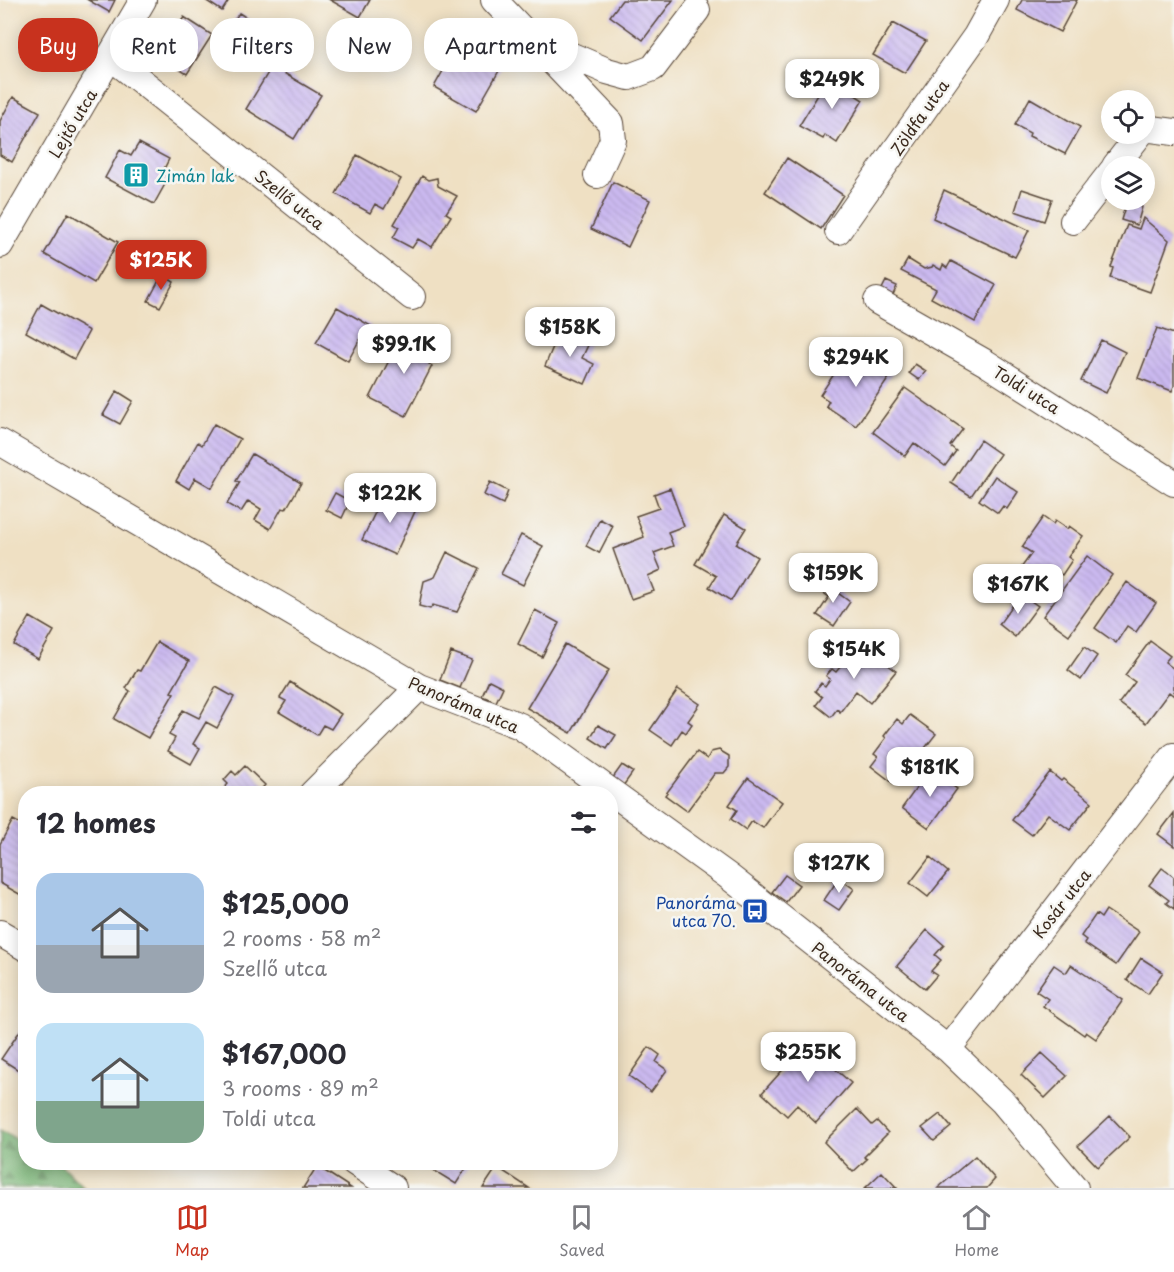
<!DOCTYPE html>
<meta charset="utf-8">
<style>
body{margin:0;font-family:"Playpen Sans",sans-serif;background:#f2f2f3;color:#2b2b33;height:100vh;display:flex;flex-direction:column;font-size:22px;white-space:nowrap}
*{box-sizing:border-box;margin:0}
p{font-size:20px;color:#7c7c81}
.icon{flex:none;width:33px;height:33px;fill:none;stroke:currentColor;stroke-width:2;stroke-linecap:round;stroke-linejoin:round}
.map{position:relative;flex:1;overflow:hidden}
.side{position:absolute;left:18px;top:786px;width:600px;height:384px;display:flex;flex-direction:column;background:#fff;border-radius:24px;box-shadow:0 3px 15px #0003}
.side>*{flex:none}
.guide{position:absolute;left:18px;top:18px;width:600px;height:54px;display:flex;gap:12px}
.buttons{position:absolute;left:1101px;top:90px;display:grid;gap:12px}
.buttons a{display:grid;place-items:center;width:54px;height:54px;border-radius:50%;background:#fff;box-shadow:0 3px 15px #0003;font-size:30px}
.price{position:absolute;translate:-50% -51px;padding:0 14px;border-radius:12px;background:#fff;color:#222;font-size:20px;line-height:39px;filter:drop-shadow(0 2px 3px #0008)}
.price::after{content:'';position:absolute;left:50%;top:36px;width:18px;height:14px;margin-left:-9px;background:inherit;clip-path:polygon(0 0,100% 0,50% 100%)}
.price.on{background:#c8321e;color:#fff}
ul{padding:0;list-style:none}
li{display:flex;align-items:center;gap:18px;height:150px;padding:0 18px}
li span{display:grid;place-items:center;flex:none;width:168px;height:120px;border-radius:18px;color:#555}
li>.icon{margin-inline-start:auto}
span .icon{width:72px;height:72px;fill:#fffc;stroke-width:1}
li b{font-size:26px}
h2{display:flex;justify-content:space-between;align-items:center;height:72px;padding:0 18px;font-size:26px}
.tag{padding:0 21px;border-radius:24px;background:#fff;box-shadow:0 3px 15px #0003;font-size:21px;line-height:54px}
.tag.on{background:#c8321e;color:#fff}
.dock{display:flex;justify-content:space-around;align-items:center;height:84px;border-top:2px solid #e1e1e2;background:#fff;font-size:16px;color:#7c7c81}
.dock a{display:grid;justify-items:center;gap:3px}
.dock .on{color:#c8321e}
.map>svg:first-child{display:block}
</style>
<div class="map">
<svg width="1174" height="1188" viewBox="0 0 1174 1188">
<defs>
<pattern id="forest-firs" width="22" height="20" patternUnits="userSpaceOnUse" patternTransform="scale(1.5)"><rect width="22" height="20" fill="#76b272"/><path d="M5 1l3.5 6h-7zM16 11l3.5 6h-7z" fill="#62915d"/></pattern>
<pattern id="building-back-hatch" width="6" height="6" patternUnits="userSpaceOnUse" patternTransform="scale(1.5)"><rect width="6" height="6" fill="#cbb9f0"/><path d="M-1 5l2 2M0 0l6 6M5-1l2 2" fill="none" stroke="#af9fcd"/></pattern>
</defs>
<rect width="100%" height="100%" fill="#f6f6f2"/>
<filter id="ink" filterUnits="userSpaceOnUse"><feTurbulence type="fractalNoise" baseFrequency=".0167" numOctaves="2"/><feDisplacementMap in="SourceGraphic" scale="12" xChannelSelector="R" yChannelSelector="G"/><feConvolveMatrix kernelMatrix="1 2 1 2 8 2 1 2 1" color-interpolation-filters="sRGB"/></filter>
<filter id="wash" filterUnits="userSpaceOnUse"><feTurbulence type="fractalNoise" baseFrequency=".008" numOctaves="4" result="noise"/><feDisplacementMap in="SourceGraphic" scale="24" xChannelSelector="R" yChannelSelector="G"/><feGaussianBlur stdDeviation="1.35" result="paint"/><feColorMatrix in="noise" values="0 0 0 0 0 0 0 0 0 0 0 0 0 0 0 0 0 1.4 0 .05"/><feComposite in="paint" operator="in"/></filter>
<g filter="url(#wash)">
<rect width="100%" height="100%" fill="#efe0c3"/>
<!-- forest -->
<path fill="url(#forest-firs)" stroke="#586e48" stroke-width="1.5" d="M0 1130 25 1144 26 1162 59 1163 84 1188H0Z"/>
<g id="blocks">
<!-- building -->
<path fill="url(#building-back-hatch)" d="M88 0H115L109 12Z
M205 0H229L222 11Z
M330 0H370L360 17Z
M622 0H673L643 40 610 16Z
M1022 0H1077L1060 32 1017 10Z
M239 13 263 28 251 46 227 31Z
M184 17 212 35 187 74 159 57Z
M893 23 926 41 905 73 873 55Z
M462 37 504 62 476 111 434 87Z
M272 66 321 95 294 139 246 109Z
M830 75 854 89 852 93 863 100 837 143 825 135 823 139 799 126Z
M13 97 40 112 12 162 0 155V121Z
M1030 98 1080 127 1065 154 1029 136 1030 133 1015 125Z
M139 143 169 159 162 173 169 177 154 204 105 178 120 150 131 156Z
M357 155 401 179 384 209 375 204 370 213 336 194Z
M787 158 843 195 821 229 765 192Z
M422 176 428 180 437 178 438 186 457 196 446 213 451 216 432 247 418 239 412 248 393 238 399 227 394 224Z
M613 182 650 200 628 247 591 229Z
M1022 189 1052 199 1044 221 1015 211Z
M944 190 1029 230 1015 257 933 218Z
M1127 200H1132L1142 207 1137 225 1121 220Z
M68 213 118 242 94 283 44 254Z
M1143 218 1169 240 1150 292 1110 278 1113 268 1111 267 1127 225 1139 229Z
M908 259 924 269 932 267 933 265 941 270 943 265 947 268 951 261 996 285 975 322 931 298 936 289 901 271Z
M162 275 174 282 160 307 148 301Z
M886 281 897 286 892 297 881 291Z
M41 304 89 331 74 359 26 332Z
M337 307 371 326 363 341 360 339 348 361 316 343Z
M1157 328 1174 334V386L1172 391 1138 378Z
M560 330 589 343 582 358 594 364 585 384 545 366Z
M403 333 412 339 413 337 436 350 429 364 432 366 406 416 370 398Z
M1101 340 1125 352 1106 393 1081 381Z
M863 352 893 372 856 426 826 406 829 401 820 395 840 365 850 372Z
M915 364 926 371 919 380 909 373Z
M905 388 963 429 950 446 956 451 945 466 914 443 905 456 873 432Z
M117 391 133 401 120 424 103 415Z
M214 424 240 439 212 488 195 478 189 489 176 481 198 442 202 445Z
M980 440 1000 454 971 496 951 483Z
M252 454 301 483 286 509 282 508 270 529 255 520 261 509 248 501 241 512 227 504 240 482 236 481Z
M995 476 1018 492 1007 509 1003 506 998 513 979 500Z
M490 482 508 491 503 504 484 495Z
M670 488 684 526 668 532 673 546 654 553 661 570 648 576 654 591 631 599 613 549 644 537 636 516 659 508 654 494Z
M385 492 417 507 395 555 362 540Z
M335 493 350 501 342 518 326 510Z
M724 515 746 528 736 544 757 557 731 601 709 587 716 576 695 564Z
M1043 517 1053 524 1055 521 1067 529 1069 526 1083 536 1068 557 1072 560 1062 575 1058 572 1044 591 1018 572 1032 553 1022 547Z
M600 519 613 526 599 553 586 546Z
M521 535 543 546 523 585 501 574Z
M447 552 479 568 457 612 433 605 430 609 419 606 424 581 435 577Z
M1087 556 1112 575 1069 635 1043 616Z
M829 579 838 584 834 590 850 602 834 626 817 615 829 597 821 591Z
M1127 582 1156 603 1136 632 1127 626 1116 643 1095 628Z
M1021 594 1038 606 1015 637 999 624Z
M535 610 559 623 542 657 518 644Z
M30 617 54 631 38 659 14 645Z
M1150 641 1170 656 1165 662 1174 669V696L1169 692 1146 723 1119 703 1135 682 1125 675Z
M157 642 189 661 171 692 174 693 148 738 114 719 130 691 126 688 137 670 140 671Z
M860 643 896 671 870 703 856 691 840 712 837 709 831 717 816 705 822 697 815 691 821 683 825 686 830 679 826 676 832 669 836 672Z
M565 644 609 670 571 733 527 708Z
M1084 647 1097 656 1081 680 1068 670Z
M451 652 472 660 460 688 440 680Z
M489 680 503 687 496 702 482 696Z
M290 682 341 714 331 729 323 725 317 735 279 712 286 701 280 698Z
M216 687 234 697 217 728 206 722 193 744 200 748 191 764 168 751 175 738 169 735 183 710 199 718Z
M678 689 700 704 688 721 692 724 686 733 682 730 672 745 650 730Z
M910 715 936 734 904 775 901 773 893 783 871 766 878 757 874 754 886 738 884 736 897 719 903 724Z
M598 725 616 735 607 749 590 738Z
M719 750 729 756V767L724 773H715L687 811 665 795 697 752 707 759 711 752Z
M622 765 633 772 623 786 612 779Z
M245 766 265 785 257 794H219L228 784 224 780 232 771 236 775Z
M930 769 957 789 929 828 902 808Z
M1050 772 1061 781 1063 779 1092 802 1070 830 1048 814 1032 835 1012 820Z
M748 778 782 802 763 828 752 821 746 830 731 819 737 810 729 805Z
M1174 813V846L1158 834Z
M13 820 26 827V886L21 895 0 883V844Z
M930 857 948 872 928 897 910 883Z
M1162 868 1174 877V909L1166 903 1169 900 1149 885Z
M785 875 799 885 786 902 772 892Z
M839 878 854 889 839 910 824 900Z
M1106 910 1139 932 1116 965 1084 943 1086 940 1081 936 1096 914 1101 918Z
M927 930 944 945 935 955 941 960 931 971 937 975 925 989 897 966Z
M1141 958 1163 972 1148 994 1127 980Z
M1054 965 1066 973 1071 965 1123 1000 1096 1039 1086 1032 1084 1035 1043 1006 1048 999 1036 991Z
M26 1022V1075L1 1059Z
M814 1038 830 1052 824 1059 851 1083 816 1123 797 1105 787 1116 762 1093 806 1044 807 1045Z
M649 1047 660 1055 656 1062 667 1070 651 1092 629 1076Z
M1042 1053 1067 1076 1045 1098 1021 1075Z
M857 1109 872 1125 877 1121 888 1133 864 1157 867 1159 853 1172 824 1142Z
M940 1114 951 1127 934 1141 922 1128Z
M1110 1116 1130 1137 1098 1167 1078 1146Z
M975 1156 995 1179 987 1188H938Z
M433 1162H470L456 1184 430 1168Z
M317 1166 351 1188H303Z
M497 1167 529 1188H483Z
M882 1172 897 1188H865Z"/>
</g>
</g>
<g filter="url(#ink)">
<use href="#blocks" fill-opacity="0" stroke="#564537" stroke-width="1.5"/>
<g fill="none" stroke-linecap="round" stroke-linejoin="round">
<defs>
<path id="street" d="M494 0 611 123 613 140 597 175
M540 42 607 71 629 77 653 68 697 10
M111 57 412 297
M1144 128 1174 132
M1115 166 1140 134
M1073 221 1112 171
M838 231 976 36 996 0
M0 245 143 0
M877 301 986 363 1174 483
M0 442 419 687 520 726 728 876 948 1049 1003 1102 1075 1188
M312 794 419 687
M0 933 26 948
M948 1049 1174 756
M354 1162 393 1188"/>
</defs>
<!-- street casing -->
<use href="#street" stroke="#564537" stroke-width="28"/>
<!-- street -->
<use href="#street" stroke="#fff" stroke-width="26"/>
</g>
</g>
<!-- icons -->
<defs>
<symbol id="building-square" viewBox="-11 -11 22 22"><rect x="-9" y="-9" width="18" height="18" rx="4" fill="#0f9aa8" stroke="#f6f6f2"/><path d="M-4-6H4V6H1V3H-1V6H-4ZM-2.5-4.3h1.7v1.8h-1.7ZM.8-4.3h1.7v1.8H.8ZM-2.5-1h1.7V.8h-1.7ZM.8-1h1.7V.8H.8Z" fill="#fff"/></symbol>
<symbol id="bus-square" viewBox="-11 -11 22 22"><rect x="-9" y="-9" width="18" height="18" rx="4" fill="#1a4fb4" stroke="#f6f6f2"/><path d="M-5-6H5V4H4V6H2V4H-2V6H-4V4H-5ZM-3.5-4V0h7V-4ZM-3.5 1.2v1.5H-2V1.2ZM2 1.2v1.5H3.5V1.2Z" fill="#fff"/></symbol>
</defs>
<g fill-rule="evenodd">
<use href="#building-square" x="121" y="160" width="30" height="30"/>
<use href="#bus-square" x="740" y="896" width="30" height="30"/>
</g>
<g text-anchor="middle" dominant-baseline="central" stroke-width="5" stroke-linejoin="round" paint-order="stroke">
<!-- street labels -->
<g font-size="16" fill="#3b2a1e" stroke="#f6f6f2">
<text transform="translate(919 117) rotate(-55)">Zöldfa utca</text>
<text transform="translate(72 123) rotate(-59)">Lejtő utca</text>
<text transform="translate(290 199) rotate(39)">Szellő utca</text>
<text transform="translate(1027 389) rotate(32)">Toldi utca</text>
<text transform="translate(464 704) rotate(23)">Panoráma utca</text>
<text transform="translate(1061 903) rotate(-52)">Kosár utca</text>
<text transform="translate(861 981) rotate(38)">Panoráma utca</text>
</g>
<!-- culture labels -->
<g font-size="16" fill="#0d838f" stroke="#f6f6f2" text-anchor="start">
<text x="156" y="175">Zimán lak</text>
</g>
<!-- transit labels -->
<g font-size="16" fill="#164399" stroke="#f6f6f2" text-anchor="end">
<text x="736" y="902">Panoráma<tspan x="736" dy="18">utca 70.</tspan></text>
</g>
</g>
</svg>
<div class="buttons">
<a><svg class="icon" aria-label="locate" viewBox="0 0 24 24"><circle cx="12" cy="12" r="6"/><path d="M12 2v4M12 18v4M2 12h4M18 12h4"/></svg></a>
<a><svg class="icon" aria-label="layers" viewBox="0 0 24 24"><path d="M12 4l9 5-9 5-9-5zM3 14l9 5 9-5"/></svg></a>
</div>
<b class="price" style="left:832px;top:110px">$249K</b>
<b class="price on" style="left:161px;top:291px">$125K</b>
<b class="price" style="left:570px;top:358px">$158K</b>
<b class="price" style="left:404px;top:375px">$99.1K</b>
<b class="price" style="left:856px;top:388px">$294K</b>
<b class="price" style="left:390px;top:524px">$122K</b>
<b class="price" style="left:833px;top:604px">$159K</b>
<b class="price" style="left:1018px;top:615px">$167K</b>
<b class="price" style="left:854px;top:680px">$154K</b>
<b class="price" style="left:930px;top:798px">$181K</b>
<b class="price" style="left:839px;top:894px">$127K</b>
<b class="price" style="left:808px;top:1083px">$255K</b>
<div class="guide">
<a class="tag on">Buy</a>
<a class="tag">Rent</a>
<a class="tag">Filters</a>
<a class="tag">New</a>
<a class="tag">Apartment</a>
</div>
<section class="side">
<h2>12 homes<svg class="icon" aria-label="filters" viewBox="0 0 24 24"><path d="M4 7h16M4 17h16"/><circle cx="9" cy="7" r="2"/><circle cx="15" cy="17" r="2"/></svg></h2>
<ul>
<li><span style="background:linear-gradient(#a9c7e8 60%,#9aa5b1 0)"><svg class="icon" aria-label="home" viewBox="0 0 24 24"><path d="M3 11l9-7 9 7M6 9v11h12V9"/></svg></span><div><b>$125,000</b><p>2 rooms · 58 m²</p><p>Szellő utca</p></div></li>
<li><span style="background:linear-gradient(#bfe0f5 65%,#7fa58c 0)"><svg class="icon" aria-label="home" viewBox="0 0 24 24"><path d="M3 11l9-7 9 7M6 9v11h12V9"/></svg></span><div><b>$167,000</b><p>3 rooms · 89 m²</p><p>Toldi utca</p></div></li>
</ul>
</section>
</div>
<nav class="dock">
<a class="on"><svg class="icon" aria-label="map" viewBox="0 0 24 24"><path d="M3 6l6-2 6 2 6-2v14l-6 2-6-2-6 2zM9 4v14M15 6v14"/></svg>Map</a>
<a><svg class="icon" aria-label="saved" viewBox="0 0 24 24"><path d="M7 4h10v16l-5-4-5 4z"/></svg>Saved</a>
<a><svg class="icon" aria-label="home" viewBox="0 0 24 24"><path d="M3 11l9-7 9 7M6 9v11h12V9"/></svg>Home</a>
</nav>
